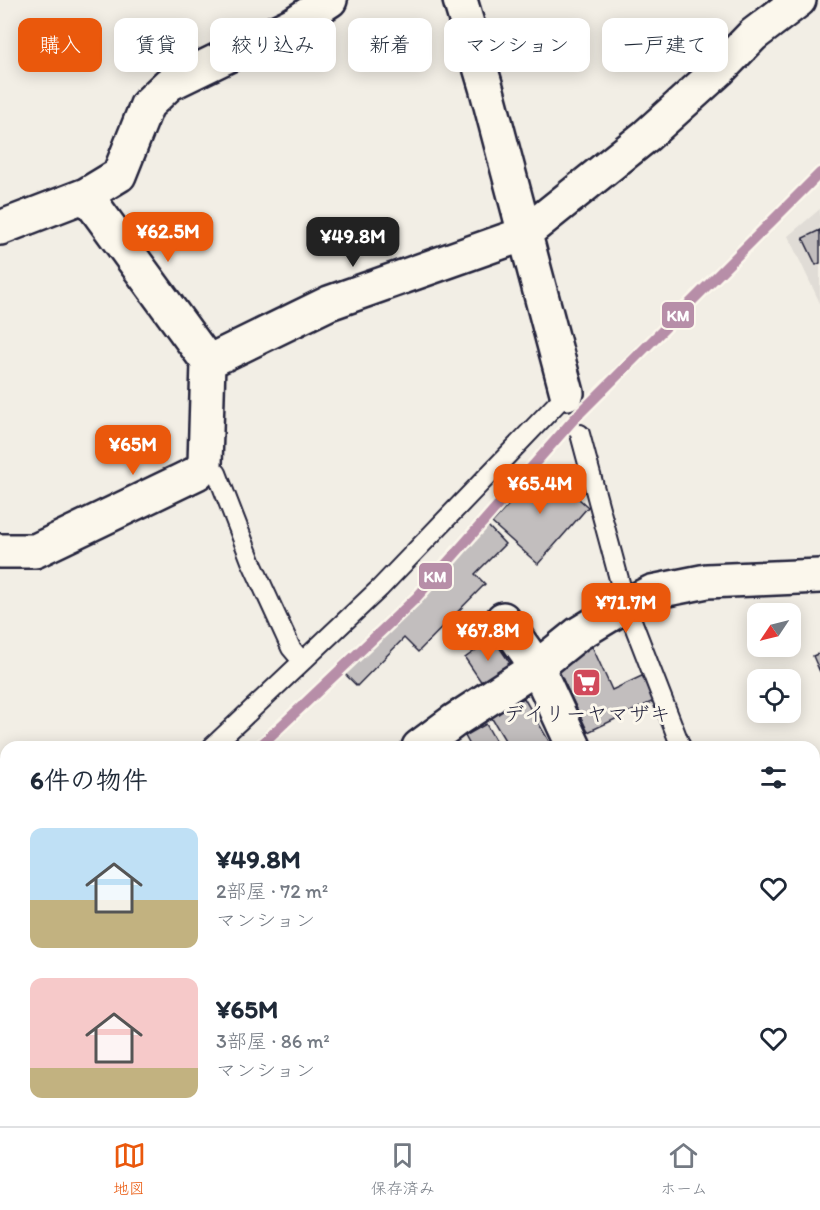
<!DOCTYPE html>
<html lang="ja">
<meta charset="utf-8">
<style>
body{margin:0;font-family:Itim,"Klee One",sans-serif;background:#f6f6f7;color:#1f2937;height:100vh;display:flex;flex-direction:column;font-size:22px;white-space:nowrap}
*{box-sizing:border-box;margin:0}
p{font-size:20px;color:#747a83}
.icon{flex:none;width:33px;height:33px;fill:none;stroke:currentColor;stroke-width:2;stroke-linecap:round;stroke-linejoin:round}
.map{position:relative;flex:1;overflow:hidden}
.side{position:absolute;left:0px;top:741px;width:820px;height:386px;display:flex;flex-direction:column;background:#fff;border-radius:18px 18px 0 0;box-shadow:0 3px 15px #0003}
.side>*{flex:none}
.banner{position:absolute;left:18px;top:18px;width:784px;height:54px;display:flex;gap:12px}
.needle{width:39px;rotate:235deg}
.tools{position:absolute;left:747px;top:603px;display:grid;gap:12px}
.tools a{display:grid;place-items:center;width:54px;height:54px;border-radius:12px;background:#fff;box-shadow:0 3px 15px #0003;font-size:30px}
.price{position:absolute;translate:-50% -51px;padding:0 14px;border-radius:12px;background:#ea580c;color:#fff;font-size:20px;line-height:39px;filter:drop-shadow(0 2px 3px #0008)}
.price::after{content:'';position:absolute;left:50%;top:36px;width:18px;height:14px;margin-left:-9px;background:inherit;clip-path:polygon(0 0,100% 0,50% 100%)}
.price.current{background:#222;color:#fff}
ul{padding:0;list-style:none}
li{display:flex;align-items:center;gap:18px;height:150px;padding:0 30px}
li span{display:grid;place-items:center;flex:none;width:168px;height:120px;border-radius:12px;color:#555}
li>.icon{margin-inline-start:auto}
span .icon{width:72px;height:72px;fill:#fffc;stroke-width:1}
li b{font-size:26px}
h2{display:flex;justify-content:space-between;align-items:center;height:72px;padding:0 30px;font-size:26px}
.pill{padding:0 21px;border-radius:12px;background:#fff;box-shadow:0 3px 15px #0003;font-size:21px;line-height:54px}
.pill.current{background:#ea580c;color:#fff}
.tabs{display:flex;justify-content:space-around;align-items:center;height:84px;border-top:2px solid #e0e1e3;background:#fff;font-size:16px;color:#747a83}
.tabs a{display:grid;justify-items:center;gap:3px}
.tabs .current{color:#ea580c}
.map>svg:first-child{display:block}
</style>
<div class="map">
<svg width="820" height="1126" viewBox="0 0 820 1126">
<rect width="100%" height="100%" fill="#f2eee5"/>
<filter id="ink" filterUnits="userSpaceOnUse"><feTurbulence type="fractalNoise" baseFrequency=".0167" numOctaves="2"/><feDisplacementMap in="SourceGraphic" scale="12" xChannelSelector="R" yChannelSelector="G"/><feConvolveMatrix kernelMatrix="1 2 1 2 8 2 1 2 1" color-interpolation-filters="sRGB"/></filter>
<g filter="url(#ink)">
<!-- built -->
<path fill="#e0dcd6" d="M820 209V303L788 236Z"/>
<!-- building -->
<path fill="#c2bebe" stroke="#22223b" stroke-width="1.5" d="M820 230V263L816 265 803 238Z
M543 467 588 507 538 564 492 523Z
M488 526 505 544 475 574 485 584 418 652 404 638 357 686 344 673Z
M493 638 512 666 484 686 465 658Z
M592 646 612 690 646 674 658 699 588 732 555 663Z
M820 653V672L813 656Z
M524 698 550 743 544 747H509L491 717Z
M486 724 499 747H471L465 736Z"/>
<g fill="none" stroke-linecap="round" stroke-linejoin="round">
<defs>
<path id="lane" d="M580 434 626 605 681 747
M205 464 217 473 251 561 291 648 302 661
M212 747 380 588 567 393
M814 778 820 774
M0 912 6 908
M814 958 820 962
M273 1120 274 1126"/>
<path id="street" d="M460 0 486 87 567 393
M0 228 86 195 119 175 147 105 169 84 295 23 330 0
M208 362 329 303 524 234 646 136 719 70 753 35 799 0
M0 551H35L197 473 205 464 208 362 86 195
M503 619 537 667 574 747
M419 747 454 721 537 667 578 634 626 605 652 592 707 581 820 576
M750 1120 753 1126"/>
<path id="primary" d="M0 1031 6 1040
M60 1120 64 1126"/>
</defs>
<!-- lane casing -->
<use href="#lane" stroke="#22223b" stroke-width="22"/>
<!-- street casing -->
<use href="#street" stroke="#22223b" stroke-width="38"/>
<!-- primary casing -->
<use href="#primary" stroke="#22223b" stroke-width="38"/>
<!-- lane -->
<use href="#lane" stroke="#fbf7ec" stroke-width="18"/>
<!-- street -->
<use href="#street" stroke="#fbf7ec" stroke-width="33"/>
<!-- primary -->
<use href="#primary" stroke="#fbf7ec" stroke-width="33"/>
<defs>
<path id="rail-1" d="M259 747 416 598 575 418 820 173"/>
</defs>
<!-- rail-1 casing -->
<use href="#rail-1" stroke="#fbf7ec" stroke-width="15"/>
<!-- rail-1 -->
<use href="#rail-1" stroke="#b78ea8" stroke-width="10"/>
</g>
</g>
<!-- icons -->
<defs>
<symbol id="supermarket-square" viewBox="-11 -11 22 22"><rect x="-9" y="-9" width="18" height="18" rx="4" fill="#d1495b" stroke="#fbf7ec"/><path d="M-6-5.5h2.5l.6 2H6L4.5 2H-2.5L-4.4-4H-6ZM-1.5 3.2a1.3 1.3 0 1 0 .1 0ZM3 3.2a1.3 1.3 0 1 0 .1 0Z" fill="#fff"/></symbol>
</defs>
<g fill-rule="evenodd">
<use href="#supermarket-square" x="570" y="666" width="33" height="33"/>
</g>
<g text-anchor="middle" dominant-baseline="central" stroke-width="6" stroke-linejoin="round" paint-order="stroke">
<!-- poi labels -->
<g font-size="21" fill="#22223b" stroke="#fbf7ec">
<text x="587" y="713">デイリーヤマザキ</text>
</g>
</g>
<g stroke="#fbf7ec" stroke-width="2">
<rect x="661" y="301" width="34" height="28" rx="6" fill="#b78ea8"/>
<rect x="418" y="562" width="35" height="28" rx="6" fill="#b78ea8"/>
</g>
<g font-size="16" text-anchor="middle" font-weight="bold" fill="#fff">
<text x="678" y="321">KM</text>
<text x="435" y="582">KM</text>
</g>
</svg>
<div class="tools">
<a><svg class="needle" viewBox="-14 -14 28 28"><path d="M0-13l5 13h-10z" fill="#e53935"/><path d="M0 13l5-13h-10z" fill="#747a83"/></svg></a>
<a><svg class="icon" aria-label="locate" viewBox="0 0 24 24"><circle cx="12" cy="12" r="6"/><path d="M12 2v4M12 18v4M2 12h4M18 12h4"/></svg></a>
</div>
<b class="price" style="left:168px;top:263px">¥62.5M</b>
<b class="price current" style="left:353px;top:268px">¥49.8M</b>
<b class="price" style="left:133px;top:476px">¥65M</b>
<b class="price" style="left:540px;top:515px">¥65.4M</b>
<b class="price" style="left:626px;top:634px">¥71.7M</b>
<b class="price" style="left:488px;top:662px">¥67.8M</b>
<div class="banner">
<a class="pill current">購入</a>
<a class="pill">賃貸</a>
<a class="pill">絞り込み</a>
<a class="pill">新着</a>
<a class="pill">マンション</a>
<a class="pill">一戸建て</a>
</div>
<section class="side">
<h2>6件の物件<svg class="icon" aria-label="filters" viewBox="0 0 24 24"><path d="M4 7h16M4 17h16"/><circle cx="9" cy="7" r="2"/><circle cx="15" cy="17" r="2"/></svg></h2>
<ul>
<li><span style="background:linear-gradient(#bfe0f5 60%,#c2b280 0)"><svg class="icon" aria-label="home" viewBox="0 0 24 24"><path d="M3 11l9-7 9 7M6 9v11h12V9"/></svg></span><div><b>¥49.8M</b><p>2部屋 · 72 m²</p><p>マンション</p></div><svg class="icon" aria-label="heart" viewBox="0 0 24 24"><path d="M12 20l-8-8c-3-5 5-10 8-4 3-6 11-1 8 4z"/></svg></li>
<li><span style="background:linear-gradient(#f6c9c9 75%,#c2b280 0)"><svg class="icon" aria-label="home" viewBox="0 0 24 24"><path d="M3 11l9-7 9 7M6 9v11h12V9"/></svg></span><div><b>¥65M</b><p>3部屋 · 86 m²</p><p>マンション</p></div><svg class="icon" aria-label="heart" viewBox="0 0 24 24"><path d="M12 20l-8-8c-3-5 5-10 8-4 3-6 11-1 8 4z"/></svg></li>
</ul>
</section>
</div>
<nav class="tabs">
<a class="current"><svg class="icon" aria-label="map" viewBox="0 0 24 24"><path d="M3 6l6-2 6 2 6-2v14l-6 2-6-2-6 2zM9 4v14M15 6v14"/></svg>地図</a>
<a><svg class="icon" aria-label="saved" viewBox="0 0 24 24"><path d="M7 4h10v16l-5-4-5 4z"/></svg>保存済み</a>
<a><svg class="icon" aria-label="home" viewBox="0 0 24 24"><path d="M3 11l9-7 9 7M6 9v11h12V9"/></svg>ホーム</a>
</nav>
